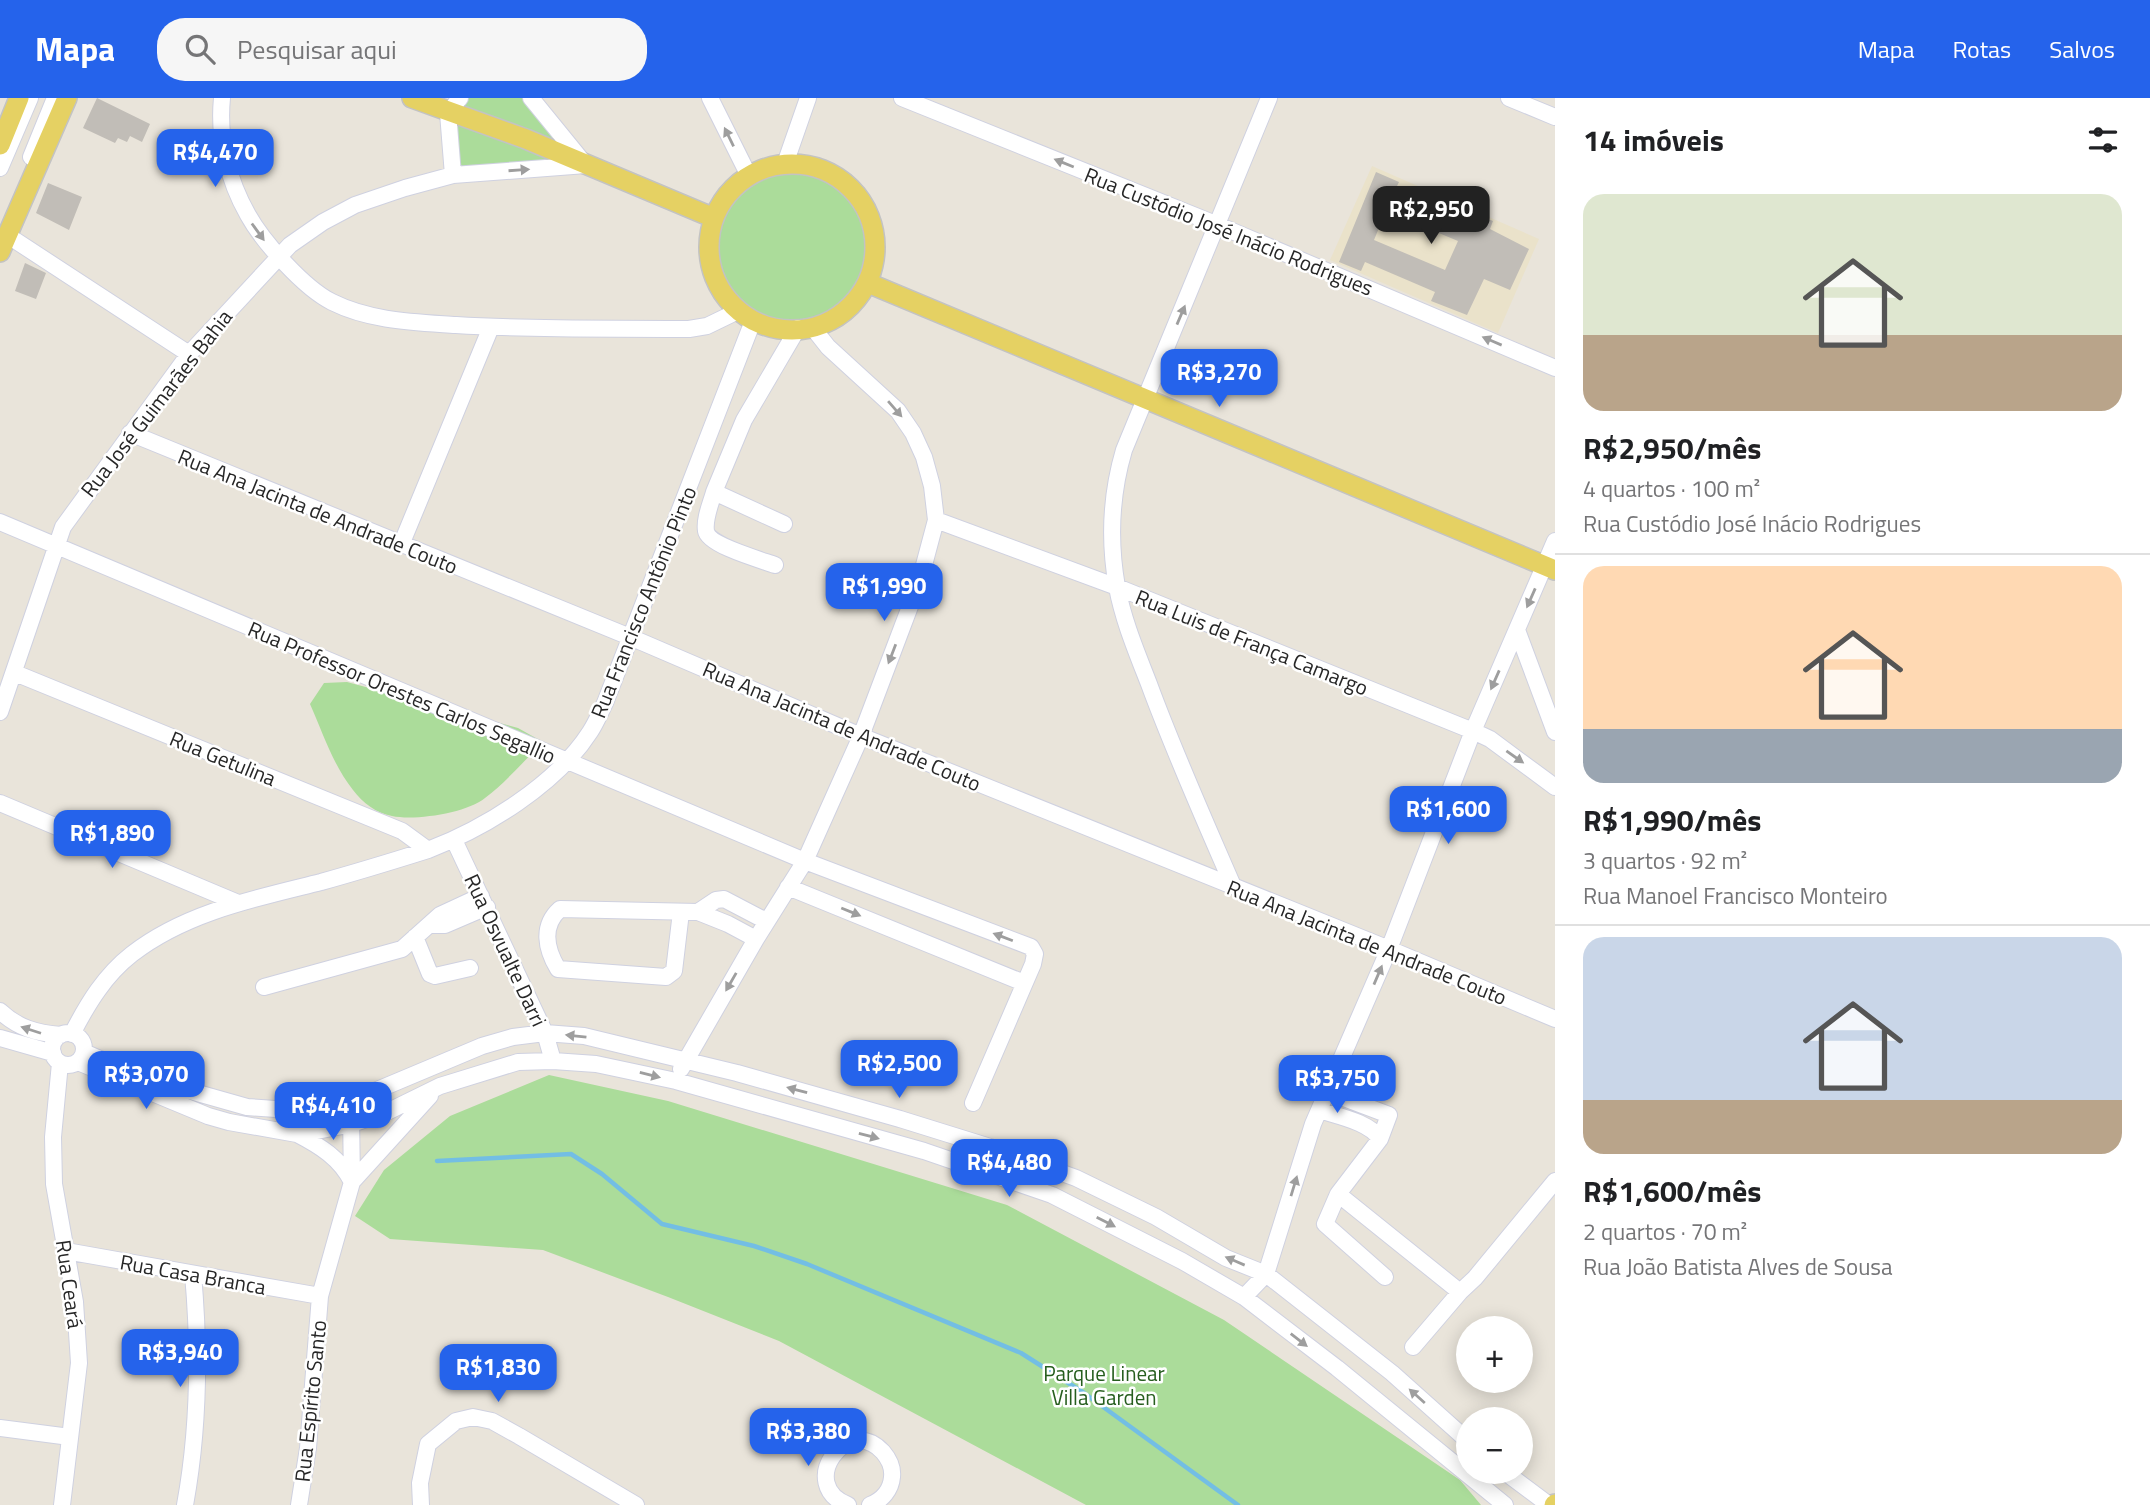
<!DOCTYPE html>
<html lang="pt">
<meta charset="utf-8">
<style>
body{margin:0;font-family:"Titillium Web",sans-serif;background:#f6f6f6;color:#202124;height:100vh;display:flex;flex-direction:column;font-size:26px;white-space:nowrap}
*{box-sizing:border-box;margin:0}
p{font-size:23px;color:#757577}
.icon{flex:none;width:38px;height:38px;fill:none;stroke:currentColor;stroke-width:2;stroke-linecap:round;stroke-linejoin:round}
.map{position:relative;flex:1;overflow:hidden}
.side{display:flex;flex-direction:column;background:#fff;width:595px}
.side>*{flex:none}
.controls{position:absolute;left:1456px;top:1218px;display:grid;gap:14px}
.controls a{display:grid;place-items:center;width:77px;height:77px;border-radius:50%;background:#fff;box-shadow:0 4px 18px #0003;font-size:35px}
.price{position:absolute;translate:-50% -60px;padding:0 16px;border-radius:14px;background:#2563eb;color:#fff;font-size:23px;line-height:46px;filter:drop-shadow(0 2px 4px #0008)}
.price::after{content:'';position:absolute;left:50%;top:42px;width:21px;height:16px;margin-left:-10px;background:inherit;clip-path:polygon(0 0,100% 0,50% 100%)}
.price.current{background:#222;color:#fff}
ul{padding:0;list-style:none}
li{display:grid;align-content:center;gap:14px;height:371px;padding:0 28px}
li+li{border-top:2px solid #e0e0e0}
li span{display:grid;place-items:center;height:217px;border-radius:21px;color:#555}
li>.icon{margin-inline-start:auto}
span .icon{width:126px;height:126px;fill:#fffc;stroke-width:1}
li b{font-size:30px}
h2{display:flex;justify-content:space-between;align-items:center;height:84px;padding:0 28px;font-size:30px}
header{display:flex;align-items:center;gap:42px;box-sizing:border-box;height:98px;padding:0 35px;background:#2563eb;color:#fff}
header strong{font-size:33px}
nav{display:flex;gap:38px;margin-inline-start:auto;font-size:24px}
.search{width:490px;height:63px;background:#f6f6f6;display:flex;align-items:center;gap:18px;box-sizing:border-box;padding:0 24px;border-radius:28px;color:#757577;font-size:26px}
main{display:flex;flex:1;min-height:0}
.map>svg:first-child{display:block}
</style>
<header>
<strong>Mapa</strong>
<div class="search"><svg class="icon" aria-label="search" viewBox="0 0 24 24"><circle cx="10" cy="10" r="6"/><path d="M15 15l6 6"/></svg>Pesquisar aqui</div>
<nav><a>Mapa</a><a>Rotas</a><a>Salvos</a></nav>
</header>
<main>
<div class="map">
<svg width="1555" height="1407" viewBox="0 0 1555 1407">
<rect width="100%" height="100%" fill="#e9e4da"/>
<!-- education -->
<path fill="#eae2ca" d="M1372 68 1539 141 1498 235 1330 162Z"/>
<!-- green -->
<path fill="#abdc9a" d="M460 0H531L586 67 453 77 452 48Z
M709 149a83 83 0 1 1 166 0a83 83 0 1 1-166 0Z
M347 584 518 630 543 644C526 661 504 686 485 700 467 715 415 723 392 718 376 715 363 705 353 692 333 667 323 635 310 606L324 585Z
M549 977 668 1003 1007 1107 1224 1222 1460 1382 1481 1407H1086L779 1243 668 1199 543 1152 390 1141 355 1118 384 1072 450 1018Z"/>
<g fill="none" stroke-linecap="round" stroke-linejoin="round">
<!-- stream -->
<path stroke="#73bee4" stroke-width="4.5" d="M437 1063 571 1056 602 1076 662 1126 754 1148 807 1166 1021 1255 1084 1295 1238 1407"/>
</g>
<!-- building -->
<path fill="#c1bdb7" fill-rule="evenodd" d="M97 0 150 26 142 44 130 38 127 44 118 40 115 45 83 30Z
M1376 74 1399 84 1395 92 1467 121 1471 114 1493 123 1490 131 1529 151 1510 192 1484 181 1467 217 1431 203 1435 194 1365 164 1361 173 1339 164ZM1386 113 1458 143 1445 172 1374 142Z
M48 85 82 99 69 132 36 115Z
M25 165 46 175 36 201 15 193Z"/>
<g fill="none" stroke-linecap="round" stroke-linejoin="round">
<defs>
<path id="minor" d="M222 0C218 40 228 82 248 117 263 144 304 190 332 204 370 223 413 224 456 227 533 232 611 230 689 231L707 228 738 213
M531 0 584 65
M710 0 749 78
M902 0 1218 127 1555 270
M1509 0 1555 19
M31 59 55 0
M785 66 808 0
M0 70 30 0
M453 77 448 15 460 0
M7 137 189 256
M130 335 630 539 861 638 1389 851 1555 921
M714 394C711 405 704 421 706 433 708 447 761 462 775 467
M936 422 1117 489 1473 633 1490 641 1555 689
M0 424 805 763 1031 849 1035 856 1033 866 973 1005
M784 426 714 394 744 322 798 230
M401 447 491 229
M1517 532 1555 634
M15 575 402 733 428 752
M0 614 63 429 189 256 290 147 323 124 355 107 405 90 453 77 586 67
M0 705 238 805
M454 742 545 935 553 963
M1233 788C1204 721 1174 654 1149 586 1137 555 1123 522 1117 489 1109 444 1111 396 1124 352L1269 0
M788 789 1024 885
M681 814 674 873 666 879 558 871C546 851 541 828 560 811L698 814 728 826 756 841
M698 814 716 802 724 801 766 823
M430 827H445L487 809
M415 839 430 876 435 878 470 870
M264 889 402 851 440 817 481 798
M0 913C18 930 36 935 61 937
M52 951a16 16 0 1 1 32 0a16 16 0 1 1-32 0Z
M72 936C88 905 105 877 132 856 186 814 257 800 321 784 357 774 393 763 428 752 485 730 556 687 590 634 596 625 600 615 605 605L753 223
M0 940 53 955
M84 954 141 979 247 1009 319 1014 351 1003 482 948 513 939 545 935 584 938 737 975 900 1021 990 1049 1076 1080 1156 1119 1226 1160 1266 1176 1392 1275 1468 1343
M78 964 208 1018 229 1024 297 1036 312 1034 352 1026 387 1014 440 988 518 964 553 963 596 966 676 983 924 1053 1052 1097 1182 1163 1244 1199 1337 1270 1505 1407
M60 965 53 1039 54 1086 75 1204 79 1265 62 1407
M681 971 756 841 805 763 861 638 920 482 936 422 932 388 924 359 913 335 898 313 828 249 813 230
M1328 994 1389 1017 1380 1041 1338 1096 1460 1194 1475 1180 1555 1083
M1319 1012C1337 1018 1370 1024 1380 1041
M297 1036C320 1048 340 1060 352 1084
M352 1084 430 998
M1338 1096 1325 1126 1385 1179
M66 1153 320 1198
M1244 1199 1266 1176 1313 1026 1389 851 1473 633 1555 443
M1413 1249 1460 1194
M0 1330 70 1339
M1505 1374 1549 1407
M185 1407C199 1330 200 1254 193 1176
M299 1407 308 1350 320 1198 352 1084 351 1016
M421 1407 420 1385 428 1346 456 1323 473 1319 492 1323 519 1338 636 1407
M848 1407C796 1387 847 1315 883 1354 889 1361 893 1370 892 1379 891 1392 882 1402 870 1407"/>
<path id="major" d="M412 0 526 41 714 120
M0 47 19 0
M709 149a83 83 0 1 1 166 0a83 83 0 1 1-166 0Z
M0 154 67 0
M868 185 1555 472
M1554 1407 1555 1406"/>
</defs>
<!-- minor casing -->
<use href="#minor" stroke="#cfd1e0" stroke-width="18"/>
<!-- major casing -->
<use href="#major" stroke="#c3c3c3" stroke-width="22"/>
<!-- minor -->
<use href="#minor" stroke="#fff" stroke-width="16"/>
<!-- major -->
<use href="#major" stroke="#e5d163" stroke-width="19"/>
</g>
<!-- one-way arrows -->
<defs><path id="oneway-solid" d="M-6-.8H1V-3.2L6.5 0L1 3.2V.8H-6Z" transform="scale(1.75)"/></defs>
<g fill="#9e9e9e">
<use href="#oneway-solid" transform="translate(729 39) rotate(-116)"/>
<use href="#oneway-solid" transform="translate(1064 65) rotate(-158)"/>
<use href="#oneway-solid" transform="translate(519 72) rotate(-4)"/>
<use href="#oneway-solid" transform="translate(258 134) rotate(54)"/>
<use href="#oneway-solid" transform="translate(1181 217) rotate(-67)"/>
<use href="#oneway-solid" transform="translate(1492 243) rotate(-157)"/>
<use href="#oneway-solid" transform="translate(895 311) rotate(49)"/>
<use href="#oneway-solid" transform="translate(1531 500) rotate(114)"/>
<use href="#oneway-solid" transform="translate(892 556) rotate(111)"/>
<use href="#oneway-solid" transform="translate(1495 582) rotate(114)"/>
<use href="#oneway-solid" transform="translate(1515 659) rotate(35)"/>
<use href="#oneway-solid" transform="translate(851 814) rotate(22)"/>
<use href="#oneway-solid" transform="translate(1003 839) rotate(-159)"/>
<use href="#oneway-solid" transform="translate(1378 877) rotate(-67)"/>
<use href="#oneway-solid" transform="translate(731 884) rotate(120)"/>
<use href="#oneway-solid" transform="translate(31 932) rotate(-162)"/>
<use href="#oneway-solid" transform="translate(576 938) rotate(-174)"/>
<use href="#oneway-solid" transform="translate(650 977) rotate(14)"/>
<use href="#oneway-solid" transform="translate(797 992) rotate(-165)"/>
<use href="#oneway-solid" transform="translate(869 1038) rotate(15)"/>
<use href="#oneway-solid" transform="translate(1294 1088) rotate(-73)"/>
<use href="#oneway-solid" transform="translate(1106 1124) rotate(27)"/>
<use href="#oneway-solid" transform="translate(1235 1163) rotate(-157)"/>
<use href="#oneway-solid" transform="translate(1299 1242) rotate(38)"/>
<use href="#oneway-solid" transform="translate(1417 1298) rotate(-138)"/>
</g>
<g text-anchor="middle" dominant-baseline="central" stroke-width="5" stroke-linejoin="round" paint-order="stroke">
<!-- street labels -->
<g font-size="21" fill="#272727" stroke="#fff">
<text transform="translate(1229 133) rotate(22)">Rua Custódio José Inácio Rodrigues</text>
<text transform="translate(156 305) rotate(-52)">Rua José Guimarães Bahia</text>
<text transform="translate(318 413) rotate(22)">Rua Ana Jacinta de Andrade Couto</text>
<text transform="translate(643 504) rotate(-68)">Rua Francisco Antônio Pinto</text>
<text transform="translate(1252 544) rotate(22)">Rua Luis de França Camargo</text>
<text transform="translate(402 594) rotate(23)">Rua Professor Orestes Carlos Segallio</text>
<text transform="translate(842 628) rotate(23)">Rua Ana Jacinta de Andrade Couto</text>
<text transform="translate(223 660) rotate(22)">Rua Getulina</text>
<text transform="translate(1367 844) rotate(22)">Rua Ana Jacinta de Andrade Couto</text>
<text transform="translate(506 852) rotate(65)">Rua Osvualte Darri</text>
<text transform="translate(193 1176) rotate(10)">Rua Casa Branca</text>
<text transform="translate(70 1186) rotate(82)">Rua Ceará</text>
<text transform="translate(310 1303) rotate(-84)">Rua Espírito Santo</text>
</g>
<!-- park labels -->
<g font-size="21" fill="#265e1e" stroke="#fff">
<text x="1104" y="1275">Parque Linear<tspan x="1104" dy="24">Villa Garden</tspan></text>
</g>
</g>
</svg>
<div class="controls">
<a>+</a>
<a>−</a>
</div>
<b class="price" style="left:215px;top:91px">R$4,470</b>
<b class="price current" style="left:1431px;top:148px">R$2,950</b>
<b class="price" style="left:1219px;top:311px">R$3,270</b>
<b class="price" style="left:884px;top:525px">R$1,990</b>
<b class="price" style="left:1448px;top:748px">R$1,600</b>
<b class="price" style="left:112px;top:772px">R$1,890</b>
<b class="price" style="left:899px;top:1002px">R$2,500</b>
<b class="price" style="left:146px;top:1013px">R$3,070</b>
<b class="price" style="left:1337px;top:1017px">R$3,750</b>
<b class="price" style="left:333px;top:1044px">R$4,410</b>
<b class="price" style="left:1009px;top:1101px">R$4,480</b>
<b class="price" style="left:180px;top:1291px">R$3,940</b>
<b class="price" style="left:498px;top:1306px">R$1,830</b>
<b class="price" style="left:808px;top:1370px">R$3,380</b>
</div>
<section class="side">
<h2>14 imóveis<svg class="icon" aria-label="filters" viewBox="0 0 24 24"><path d="M4 7h16M4 17h16"/><circle cx="9" cy="7" r="2"/><circle cx="15" cy="17" r="2"/></svg></h2>
<ul>
<li><span style="background:linear-gradient(#dfe7d0 65%,#b9a48a 0)"><svg class="icon" aria-label="home" viewBox="0 0 24 24"><path d="M3 11l9-7 9 7M6 9v11h12V9"/></svg></span><div><b>R$2,950/mês</b><p>4 quartos · 100 m²</p><p>Rua Custódio José Inácio Rodrigues</p></div></li>
<li><span style="background:linear-gradient(#ffd9b3 75%,#9aa5b1 0)"><svg class="icon" aria-label="home" viewBox="0 0 24 24"><path d="M3 11l9-7 9 7M6 9v11h12V9"/></svg></span><div><b>R$1,990/mês</b><p>3 quartos · 92 m²</p><p>Rua Manoel Francisco Monteiro</p></div></li>
<li><span style="background:linear-gradient(#c9d6e8 75%,#b9a48a 0)"><svg class="icon" aria-label="home" viewBox="0 0 24 24"><path d="M3 11l9-7 9 7M6 9v11h12V9"/></svg></span><div><b>R$1,600/mês</b><p>2 quartos · 70 m²</p><p>Rua João Batista Alves de Sousa</p></div></li>
</ul>
</section>
</main>
